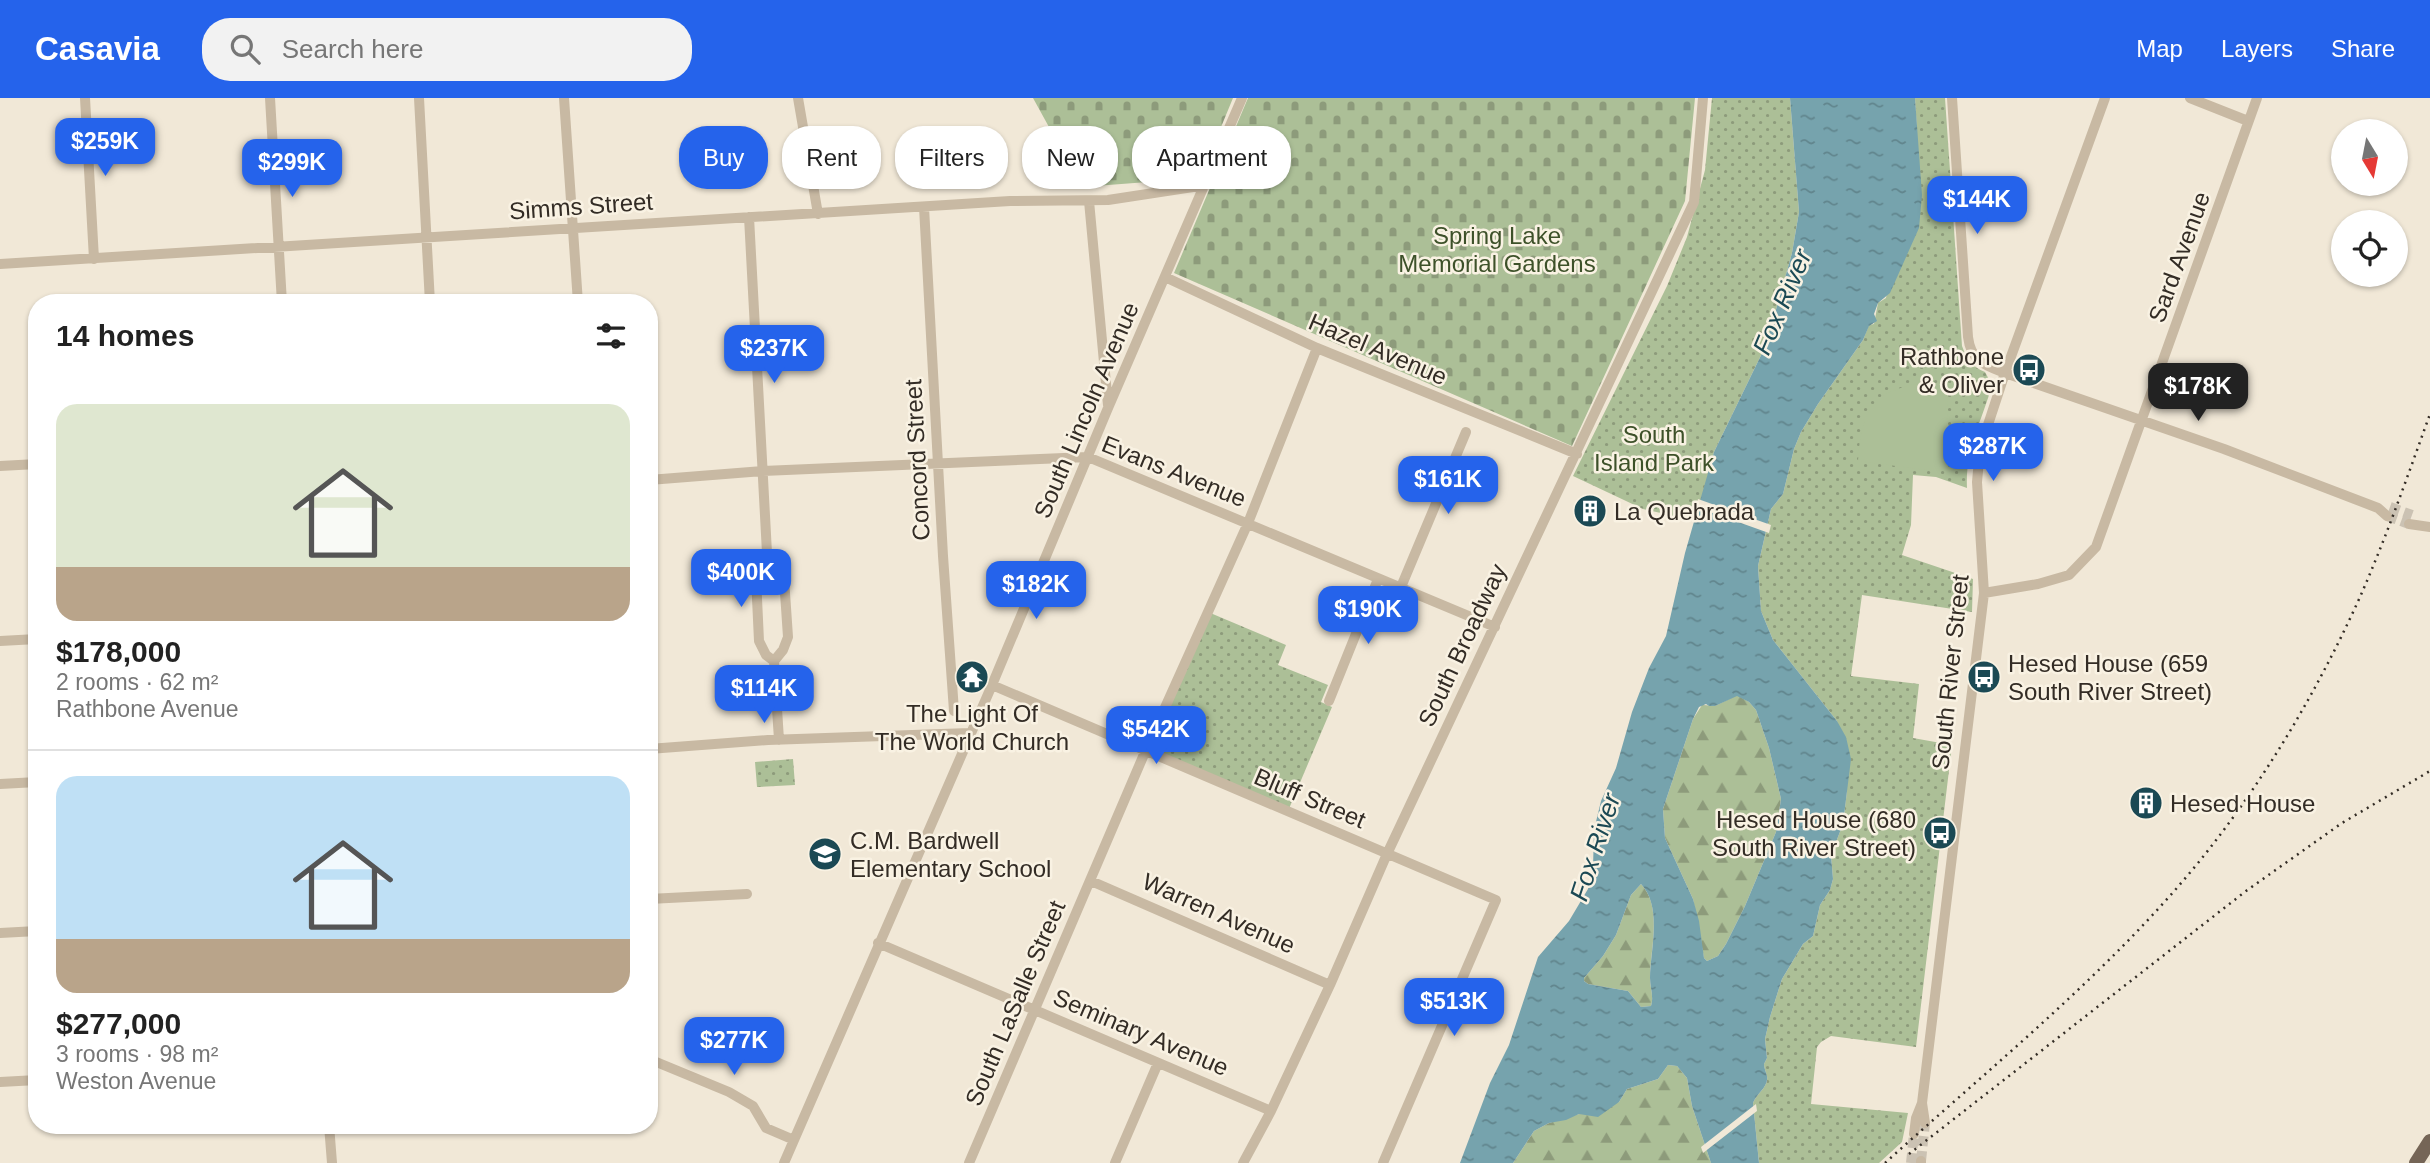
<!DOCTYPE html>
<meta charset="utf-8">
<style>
body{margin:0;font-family:Helvetica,sans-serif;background:#f2f2f2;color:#222;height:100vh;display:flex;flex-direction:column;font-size:26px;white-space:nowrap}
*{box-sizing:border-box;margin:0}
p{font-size:23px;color:#767676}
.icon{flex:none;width:38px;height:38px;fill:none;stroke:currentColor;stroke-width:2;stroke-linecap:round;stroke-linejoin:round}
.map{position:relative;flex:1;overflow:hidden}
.panel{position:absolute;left:28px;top:196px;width:630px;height:840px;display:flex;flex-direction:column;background:#fff;border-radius:28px;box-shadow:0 2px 5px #0004}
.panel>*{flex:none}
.top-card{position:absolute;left:679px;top:28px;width:665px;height:63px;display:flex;gap:14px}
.needle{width:46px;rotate:170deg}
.buttons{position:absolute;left:2331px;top:21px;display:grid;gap:14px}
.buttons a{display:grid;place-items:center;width:77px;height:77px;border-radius:50%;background:#fff;box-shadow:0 2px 5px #0004;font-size:35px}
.price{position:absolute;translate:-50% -60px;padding:0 16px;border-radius:14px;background:#2563eb;color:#fff;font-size:23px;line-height:46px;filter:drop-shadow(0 2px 4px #0008)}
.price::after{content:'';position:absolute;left:50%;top:42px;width:21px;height:16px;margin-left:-10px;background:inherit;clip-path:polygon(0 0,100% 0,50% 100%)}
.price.active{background:#222;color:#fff}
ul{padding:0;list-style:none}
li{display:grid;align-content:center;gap:14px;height:371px;padding:0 28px}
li+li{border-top:2px solid #e0e0e0}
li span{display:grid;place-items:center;height:217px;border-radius:21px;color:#555}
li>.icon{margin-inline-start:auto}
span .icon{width:126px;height:126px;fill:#fffc;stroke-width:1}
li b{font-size:30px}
h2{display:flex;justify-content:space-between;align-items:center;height:84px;padding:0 28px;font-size:30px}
.tag{padding:0 24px;border-radius:28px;background:#fff;box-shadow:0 2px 5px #0004;font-size:24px;line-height:63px}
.tag.active{background:#2563eb;color:#fff}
header{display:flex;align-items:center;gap:42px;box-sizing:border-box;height:98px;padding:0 35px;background:#2563eb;color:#fff}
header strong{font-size:33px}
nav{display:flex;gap:38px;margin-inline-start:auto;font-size:24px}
.search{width:490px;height:63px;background:#f2f2f2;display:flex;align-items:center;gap:18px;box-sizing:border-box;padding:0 24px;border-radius:28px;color:#767676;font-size:26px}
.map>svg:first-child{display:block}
</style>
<header>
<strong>Casavia</strong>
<div class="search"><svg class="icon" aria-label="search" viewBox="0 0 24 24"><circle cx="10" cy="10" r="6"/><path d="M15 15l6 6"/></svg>Search here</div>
<nav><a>Map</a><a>Layers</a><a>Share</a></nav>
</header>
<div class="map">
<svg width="2430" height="1065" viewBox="0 0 2430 1065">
<defs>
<pattern id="green-dots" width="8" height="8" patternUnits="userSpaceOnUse" patternTransform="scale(1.75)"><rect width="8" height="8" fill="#acbf97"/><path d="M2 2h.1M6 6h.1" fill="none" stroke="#8d9b7b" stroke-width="1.8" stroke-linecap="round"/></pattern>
<pattern id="forest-firs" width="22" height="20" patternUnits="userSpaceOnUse" patternTransform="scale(1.75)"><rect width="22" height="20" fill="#acbf97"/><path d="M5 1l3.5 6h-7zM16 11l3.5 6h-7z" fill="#8d9b7b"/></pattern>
<pattern id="cemetery-stones" width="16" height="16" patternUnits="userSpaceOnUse" patternTransform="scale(1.75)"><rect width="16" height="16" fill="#acbf97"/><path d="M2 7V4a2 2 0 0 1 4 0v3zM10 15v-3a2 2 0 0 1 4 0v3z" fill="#8d9b7b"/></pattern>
<pattern id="water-ripples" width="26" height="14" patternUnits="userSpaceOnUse" patternTransform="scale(1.75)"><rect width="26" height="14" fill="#76a3ad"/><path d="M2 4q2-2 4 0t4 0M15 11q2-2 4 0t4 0" fill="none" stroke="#61858d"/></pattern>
</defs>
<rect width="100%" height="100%" fill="#f1e8d7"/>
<!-- green -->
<path fill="url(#green-dots)" d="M1712 0H1790L1799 114 1792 155 1766 247 1714 354 1696 423 1643 411 1573 378 1667 188 1687 139 1705 72Z
M1915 0H1945L1962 248C1967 261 1972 269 1985 274L1992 287C1982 323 1965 352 1967 390L1936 379 1913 377 1911 427 1902 457 1973 481 1972 514 1862 497 1851 578 1919 586 1913 640 1952 647 1916 949 1831 938 1821 944 1817 949 1811 1006 1908 1015 1902 1044 1879 1065H1759L1753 1005C1756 996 1769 989 1767 978 1766 974 1764 970 1764 966L1767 960 1765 941 1770 919 1782 881 1803 846 1813 838 1820 807 1830 792 1833 781 1831 757 1843 726 1847 693 1837 623 1773 542 1761 513 1758 468 1771 411 1783 396 1794 351 1801 334 1818 306 1863 242 1869 227 1874 226 1878 205 1886 200 1917 33Z
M1208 514 1286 547 1278 567 1328 587 1321 604 1332 609 1288 713 1145 654Z
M793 661 795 687 757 689 755 664Z"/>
<!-- forest -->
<path fill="url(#forest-firs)" d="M1737 597 1749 604 1756 612 1769 650 1781 701 1776 734 1745 808 1726 846 1718 858 1707 863 1704 860 1693 801 1665 740 1663 711 1693 621 1702 607 1715 608Z
M1641 786C1663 809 1650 852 1650 880 1650 890 1654 898 1651 908L1641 909 1628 893 1588 886 1584 883V880L1603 858 1616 837 1631 797Z
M1668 967 1677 968 1687 980 1692 1008 1711 1065H1513L1534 1033 1549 1025 1619 1004 1627 991 1658 981Z"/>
<!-- cemetery -->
<path fill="url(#cemetery-stones)" d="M1033 0H1233L1200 80 1082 89Z
M1248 0H1695L1685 103 1572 348 1174 175Z"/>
<!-- pitch -->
<path fill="#acbf97" d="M1921 285H1948L1946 364 1934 373 1858 363C1861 314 1871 294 1921 285Z"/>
<!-- water -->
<path fill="url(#water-ripples)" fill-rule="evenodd" d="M1790 0H1915L1922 97 1919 130 1890 195 1878 205 1874 216 1877 223 1869 228 1863 242 1818 306 1801 334 1794 351 1783 396 1771 411 1758 468 1761 513 1773 542 1837 623 1846 639 1851 661 1843 726 1831 757 1833 781 1830 792 1820 807 1813 838 1803 846 1782 881 1770 919 1765 941 1767 960 1764 966C1764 970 1766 974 1767 978 1769 989 1756 996 1753 1005L1759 1065H1711L1692 1008 1687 980 1677 968 1668 967 1658 981 1627 991 1619 1004 1598 1019 1579 1016 1566 1022 1549 1025 1534 1033 1513 1065H1460L1490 985 1509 947 1538 859 1569 823 1588 791 1593 770 1594 732 1601 703 1616 670 1632 614 1649 570 1666 538 1685 455 1714 354 1766 247 1792 155 1799 114ZM1737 598 1749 604 1756 612 1769 650 1781 701 1776 734 1745 808 1726 846 1718 858 1707 863 1704 860 1699 823 1693 801 1665 740 1663 711 1693 621 1699 609 1706 606 1709 608H1715ZM1641 786C1663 809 1650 853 1650 880 1650 890 1654 898 1651 908L1641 909 1628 893 1588 886 1584 883V880L1603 858 1616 837 1631 797Z"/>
<!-- pier -->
<path fill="#f1e8d7" d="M1698 401 1771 427 1769 435 1696 409Z
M1756 1006 1757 1013 1703 1055 1701 1049Z"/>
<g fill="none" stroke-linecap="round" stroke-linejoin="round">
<!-- minor-tunnel -->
<path stroke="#cbc2b3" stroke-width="10" stroke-dasharray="10 5" stroke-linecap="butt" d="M2390 409 2412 417
M2387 418 2409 426
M1921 1063 1925 1025
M1911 1065 1914 1036"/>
<!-- minor -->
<path stroke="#c8b9a3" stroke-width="10" d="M85 0 94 161
M270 0 282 205
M419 0 430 205
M564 0 578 205
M798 0 818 116
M1952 0 1968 239C1971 263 1984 267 2005 275L2224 351 2378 410 2387 418
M2190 0 2248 23
M1089 103 1108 307
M924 109 943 458 954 613
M749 119 767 455 778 466 784 480 788 539 783 552 774 563 779 642
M0 166 1010 103 1108 102 1206 87
M1165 179 1317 250 1577 356
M0 368 37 366
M649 382 763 373 1088 359 1495 529
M2409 426 2430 429
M767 455 758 465 756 479 759 543 766 557 774 563
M1401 489 1466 334
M1984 495 2038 486 2069 477 2096 449 2257 0
M0 543 37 541
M992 587 1496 802 1383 1065
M1329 603 1378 481
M649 651 768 642 970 635
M0 686 37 684
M1091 783 1330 887
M649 801 747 796
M0 835 37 833
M878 845 1271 1013
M649 961 729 994 753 1008 766 1030 794 1042
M0 984 37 982
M1922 1005 1925 1025
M329 1027 332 1065
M1914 1036 1916 1020 1922 1005 1984 495 1977 384 1980 351 2005 275 2105 0
M784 1065 992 587 1108 310 1242 0
M969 1065 1145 654 1248 425 1317 250
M1115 1065 1158 965
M1243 1065 1271 1013 1330 887 1387 756 1694 104 1703 0
M1921 1065V1063"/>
<!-- major -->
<path stroke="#756556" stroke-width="14" d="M2416 1065 2430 1043"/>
<!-- rail -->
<path stroke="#332c25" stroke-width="2.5" stroke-dasharray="2 5" stroke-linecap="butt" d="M1909 1056 2246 793 2342 725 2430 673
M1885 1065C1992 968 2106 877 2198 765 2263 685 2317 594 2360 499 2386 440 2408 377 2430 316"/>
</g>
<!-- icons -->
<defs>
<symbol id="bus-disc" viewBox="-11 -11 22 22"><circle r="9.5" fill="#1b4954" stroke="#f9f2e3"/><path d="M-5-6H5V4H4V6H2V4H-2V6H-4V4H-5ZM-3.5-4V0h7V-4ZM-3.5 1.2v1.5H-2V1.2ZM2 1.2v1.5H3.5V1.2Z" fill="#fff"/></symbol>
<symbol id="building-disc" viewBox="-11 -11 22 22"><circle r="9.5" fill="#1b4954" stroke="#f9f2e3"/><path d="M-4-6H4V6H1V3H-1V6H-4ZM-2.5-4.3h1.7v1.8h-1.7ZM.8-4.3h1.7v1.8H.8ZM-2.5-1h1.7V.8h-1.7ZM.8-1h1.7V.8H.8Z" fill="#fff"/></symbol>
<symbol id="temple-disc" viewBox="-11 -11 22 22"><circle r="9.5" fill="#1b4954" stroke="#f9f2e3"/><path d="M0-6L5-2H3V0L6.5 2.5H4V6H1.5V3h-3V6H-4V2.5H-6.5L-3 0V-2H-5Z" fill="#fff"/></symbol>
<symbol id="school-disc" viewBox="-11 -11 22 22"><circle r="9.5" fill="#1b4954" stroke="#f9f2e3"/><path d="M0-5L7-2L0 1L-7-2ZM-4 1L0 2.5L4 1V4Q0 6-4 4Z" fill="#fff"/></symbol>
</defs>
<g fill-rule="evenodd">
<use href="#bus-disc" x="2010" y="253" width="38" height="38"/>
<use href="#building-disc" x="1571" y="394" width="38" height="38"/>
<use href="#temple-disc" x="953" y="560" width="38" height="38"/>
<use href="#bus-disc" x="1965" y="560" width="38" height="38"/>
<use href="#building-disc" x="2127" y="686" width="38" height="38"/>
<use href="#bus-disc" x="1921" y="716" width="38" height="38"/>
<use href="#school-disc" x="806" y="737" width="38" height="38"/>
</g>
<g text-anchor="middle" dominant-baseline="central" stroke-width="5" stroke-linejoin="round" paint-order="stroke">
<!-- street labels -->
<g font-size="24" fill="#332c25" stroke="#f9f2e3">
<text transform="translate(581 108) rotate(-4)">Simms Street</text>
<text transform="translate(2179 159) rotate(-70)">Sard Avenue</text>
<text transform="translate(1378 251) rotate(23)">Hazel Avenue</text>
<text transform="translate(1086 312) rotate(-67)">South Lincoln Avenue</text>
<text transform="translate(917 362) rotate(-93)">Concord Street</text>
<text transform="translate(1174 373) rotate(22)">Evans Avenue</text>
<text transform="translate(1462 547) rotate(-65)">South Broadway</text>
<text transform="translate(1950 574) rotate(-84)">South River Street</text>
<text transform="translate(1310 700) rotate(23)">Bluff Street</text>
<text transform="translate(1219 815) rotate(24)">Warren Avenue</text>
<text transform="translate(1015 905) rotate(-67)">South LaSalle Street</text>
<text transform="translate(1141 934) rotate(23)">Seminary Avenue</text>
</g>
<!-- park labels -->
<g font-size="24" fill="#3d5129" stroke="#f9f2e3">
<text x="1497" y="137">Spring Lake<tspan x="1497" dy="28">Memorial Gardens</tspan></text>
<text x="1654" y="336">South<tspan x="1654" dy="28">Island Park</tspan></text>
</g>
<!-- poi labels -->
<g font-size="24" fill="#332c25" stroke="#f9f2e3" text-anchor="start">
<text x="2004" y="258" text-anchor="end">Rathbone<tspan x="2004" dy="28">&amp; Oliver</tspan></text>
<text x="1614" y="413">La Quebrada</text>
<text x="2008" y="565">Hesed House (659<tspan x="2008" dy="28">South River Street)</tspan></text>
<text x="972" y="615" text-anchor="middle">The Light Of<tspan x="972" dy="28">The World Church</tspan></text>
<text x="2170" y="705">Hesed House</text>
<text x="1916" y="721" text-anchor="end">Hesed House (680<tspan x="1916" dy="28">South River Street)</tspan></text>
<text x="850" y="742">C.M. Bardwell<tspan x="850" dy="28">Elementary School</tspan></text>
</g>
<!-- water labels -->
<g font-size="26" font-style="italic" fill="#1b4954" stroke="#f9f2e3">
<text transform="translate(1782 204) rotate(-67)">Fox River</text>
<text transform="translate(1595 749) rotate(-72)">Fox River</text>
</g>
</g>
</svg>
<div class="buttons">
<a><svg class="needle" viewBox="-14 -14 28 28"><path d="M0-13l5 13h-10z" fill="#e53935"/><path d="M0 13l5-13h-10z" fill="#767676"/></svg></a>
<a><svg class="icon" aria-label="locate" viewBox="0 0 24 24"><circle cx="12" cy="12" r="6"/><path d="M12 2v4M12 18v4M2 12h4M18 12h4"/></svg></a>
</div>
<b class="price" style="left:105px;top:80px">$259K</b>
<b class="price" style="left:292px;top:101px">$299K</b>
<b class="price" style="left:1977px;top:138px">$144K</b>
<b class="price" style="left:774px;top:287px">$237K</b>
<b class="price active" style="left:2198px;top:325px">$178K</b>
<b class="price" style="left:1993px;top:385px">$287K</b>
<b class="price" style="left:1448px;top:418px">$161K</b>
<b class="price" style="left:741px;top:511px">$400K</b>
<b class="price" style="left:1036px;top:523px">$182K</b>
<b class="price" style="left:1368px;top:548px">$190K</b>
<b class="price" style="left:764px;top:627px">$114K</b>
<b class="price" style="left:1156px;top:668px">$542K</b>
<b class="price" style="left:1454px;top:940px">$513K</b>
<b class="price" style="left:734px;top:979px">$277K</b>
<div class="top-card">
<a class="tag active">Buy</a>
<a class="tag">Rent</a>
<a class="tag">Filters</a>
<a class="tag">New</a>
<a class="tag">Apartment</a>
</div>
<section class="panel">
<h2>14 homes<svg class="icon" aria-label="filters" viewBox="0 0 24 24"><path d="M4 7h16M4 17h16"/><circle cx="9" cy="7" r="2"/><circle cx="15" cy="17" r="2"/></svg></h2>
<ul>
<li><span style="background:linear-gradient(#dfe7d0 75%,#b9a48a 0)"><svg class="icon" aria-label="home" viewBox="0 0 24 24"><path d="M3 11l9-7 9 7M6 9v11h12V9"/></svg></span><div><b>$178,000</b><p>2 rooms · 62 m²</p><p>Rathbone Avenue</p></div></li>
<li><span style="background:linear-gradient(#bfe0f5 75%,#b9a48a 0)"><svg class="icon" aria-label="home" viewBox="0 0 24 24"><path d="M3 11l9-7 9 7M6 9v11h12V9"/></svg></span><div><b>$277,000</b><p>3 rooms · 98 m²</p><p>Weston Avenue</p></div></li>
</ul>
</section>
</div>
